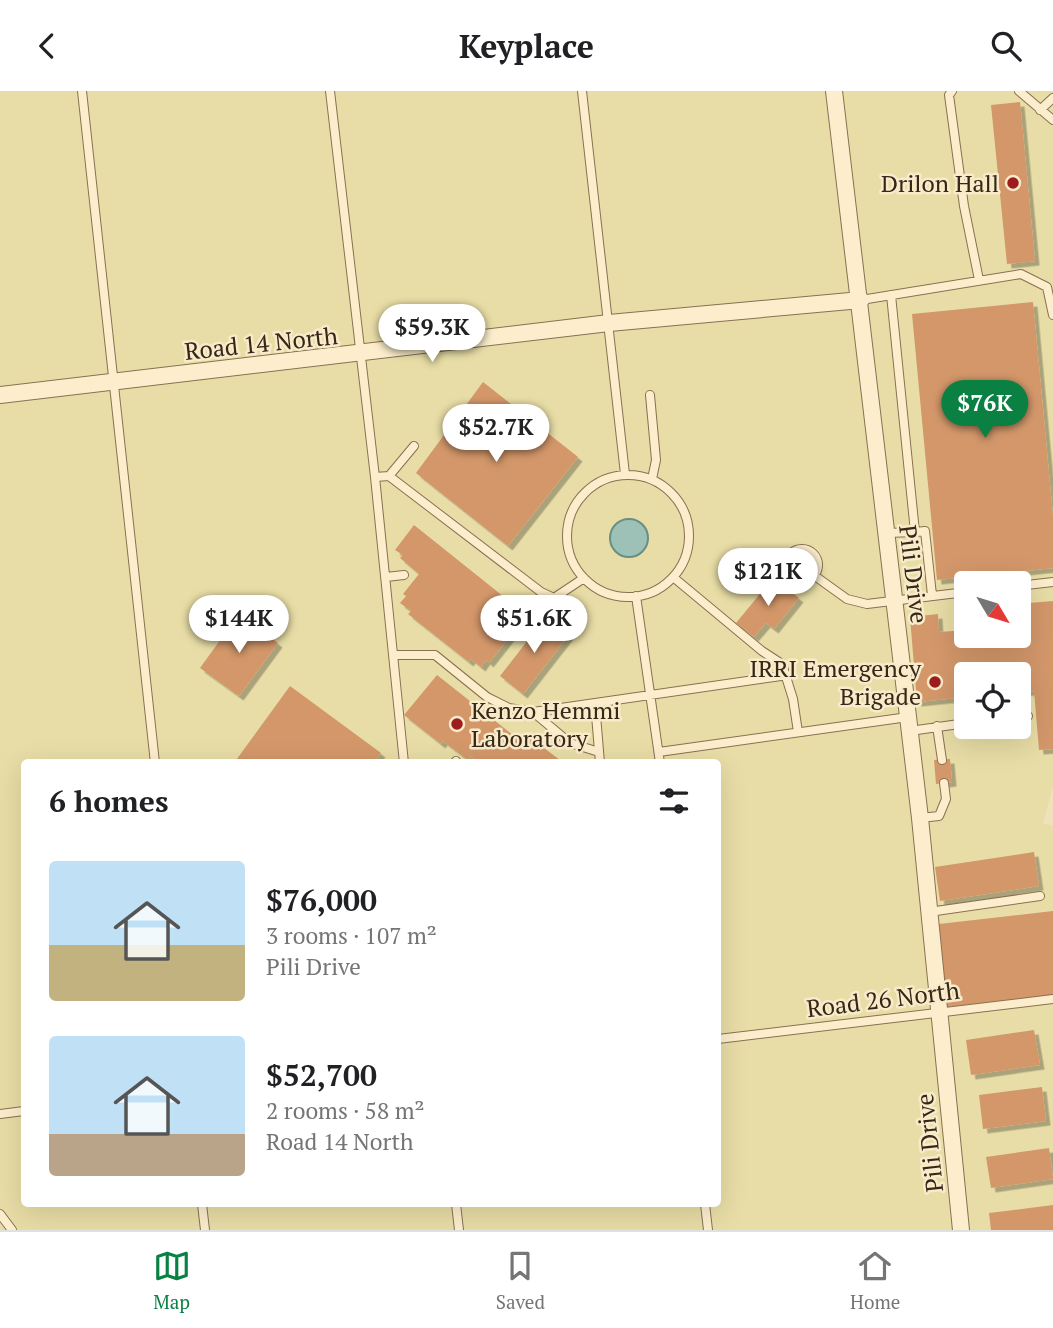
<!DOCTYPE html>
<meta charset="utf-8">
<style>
body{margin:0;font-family:"PT Serif",serif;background:#f6f6f6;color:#202124;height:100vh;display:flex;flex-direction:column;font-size:26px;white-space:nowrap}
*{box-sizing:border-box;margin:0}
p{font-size:23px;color:#757577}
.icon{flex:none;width:38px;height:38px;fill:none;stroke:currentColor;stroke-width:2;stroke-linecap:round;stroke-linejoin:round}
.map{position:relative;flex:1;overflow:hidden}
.drawer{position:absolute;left:21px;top:668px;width:700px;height:448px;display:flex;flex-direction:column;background:#fff;border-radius:7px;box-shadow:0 7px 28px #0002}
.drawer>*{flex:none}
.needle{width:46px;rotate:128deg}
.buttons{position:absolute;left:954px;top:480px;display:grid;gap:14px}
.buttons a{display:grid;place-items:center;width:77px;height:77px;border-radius:7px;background:#fff;box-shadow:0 7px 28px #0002;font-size:35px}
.price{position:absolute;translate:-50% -60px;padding:0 16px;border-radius:24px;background:#fff;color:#222;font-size:23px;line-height:46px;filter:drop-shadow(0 2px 4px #0008)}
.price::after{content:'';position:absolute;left:50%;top:42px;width:21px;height:16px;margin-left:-10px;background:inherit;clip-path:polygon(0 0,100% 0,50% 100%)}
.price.selected{background:#0b8043;color:#fff}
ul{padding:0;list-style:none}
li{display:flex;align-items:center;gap:21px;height:175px;padding:0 28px}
li span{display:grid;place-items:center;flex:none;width:196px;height:140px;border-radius:7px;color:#555}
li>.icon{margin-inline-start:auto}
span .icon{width:84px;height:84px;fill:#fffc;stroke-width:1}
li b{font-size:30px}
h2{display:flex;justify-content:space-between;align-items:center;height:84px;padding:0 28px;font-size:30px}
header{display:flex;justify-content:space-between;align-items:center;height:91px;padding:0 28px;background:#fff;font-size:32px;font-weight:600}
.tab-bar{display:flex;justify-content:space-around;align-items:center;height:98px;border-top:2px solid #e0e0e0;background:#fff;font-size:19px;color:#757577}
.tab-bar a{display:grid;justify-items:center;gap:4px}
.tab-bar .selected{color:#0b8043}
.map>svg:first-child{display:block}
</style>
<header><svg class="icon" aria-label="back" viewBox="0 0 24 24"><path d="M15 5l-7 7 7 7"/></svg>Keyplace<svg class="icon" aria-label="search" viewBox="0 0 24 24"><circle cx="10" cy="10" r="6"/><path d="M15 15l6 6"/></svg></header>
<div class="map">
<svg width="1053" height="1139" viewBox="0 0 1053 1139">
<defs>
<filter id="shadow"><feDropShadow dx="4.5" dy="4.5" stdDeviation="0" flood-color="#0004"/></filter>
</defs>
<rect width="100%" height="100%" fill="#f1e1b9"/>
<!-- farmland -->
<path fill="#e8dda6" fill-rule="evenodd" d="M0 0H1053V696L1043 732 1053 735V1139H0ZM966 492H1018V544H966ZM966 583H1018V635H966ZM24 672H718V1113H24Z"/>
<!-- water -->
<path fill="#9ec1b7" stroke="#668f85" stroke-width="2" d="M610 447a19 19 0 1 1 38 0a19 19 0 1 1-38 0Z"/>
<!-- building -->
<path fill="#d3976b" filter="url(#shadow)" d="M1020 11 1035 170 1007 173 991 14Z
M1033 211 1053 426V477L937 489 912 223Z
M483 291 578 366 508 455 416 382Z
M414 434 524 522 519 527 523 529 489 572 486 569 481 576 471 568 469 571 408 523 411 520 400 512 406 505 403 503 419 483 400 467 403 464 395 459Z
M773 487 799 507 774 538 766 532 754 546 736 532Z
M1053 510V658L1039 659 1034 600 1018 601V583H966V606L917 611 910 526 938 523 939 541 966 539V544H1018V534L1030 533 1029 512Z
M239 523 278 552 239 605 200 577Z
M546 526 569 544 523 603 500 585Z
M437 584 523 652 528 645 564 672H479L470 665 468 669 443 650 441 653 404 624Z
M290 595 381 662 373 672H234Z
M950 668 952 691 936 693 934 669Z
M1034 761 1039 795 940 810 935 776Z
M1053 820V904L947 916 939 833Z
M1034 939 1040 974 971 984 966 949Z
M1042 996 1046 1030 983 1038 979 1004Z
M1049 1057 1053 1088 991 1097 986 1066Z
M1053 1114V1139H991L989 1122Z"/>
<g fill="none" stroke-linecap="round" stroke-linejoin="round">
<defs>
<path id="lane" d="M82 0 155 672
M330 0 375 386 404 672
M582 0 625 383
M952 0 949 4 964 115 979 189
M1019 0 1053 29
M1040 19 1053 7
M891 204 915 441 925 440 932 504
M861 209 1021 183 1047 196 1053 224
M650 304 656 369 652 388
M567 445a61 61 0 1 1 122 0a61 61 0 1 1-122 0Z
M389 385 414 355
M375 386 389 385 541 501 554 507 584 487
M887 442 915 441
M786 474a16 16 0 1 1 32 0a16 16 0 1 1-32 0Z
M815 485 847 508 867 513 966 501
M386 486 404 484
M673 486 762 560 782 573 793 608 798 641
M1018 495 1053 491
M636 505 660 672
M394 564H435L487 606 509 617 533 621 788 584
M595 612 600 672
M533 621 570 652 599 661
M1018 626 1028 625
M937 635 942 669
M910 640 966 632
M659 661 908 626
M454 672 456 670
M920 727 939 725 946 708 944 692
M929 821 1040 805
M718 948 1053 908
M0 1023 24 1020
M202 1113 205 1139
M456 1113 459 1139
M705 1113 708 1139
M0 1123 12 1139"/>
<path id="street" d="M834 0 920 727 961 1139
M0 304 609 232 861 209"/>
</defs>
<!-- lane casing -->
<use href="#lane" stroke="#897052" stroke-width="10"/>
<!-- street casing -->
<use href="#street" stroke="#897052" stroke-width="18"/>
<!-- lane -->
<use href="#lane" stroke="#fceecc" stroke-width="8"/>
<!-- street -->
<use href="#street" stroke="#fceecc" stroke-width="16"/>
</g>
<!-- markers -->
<g fill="#9d1d1d" stroke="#f8ebc9" stroke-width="2.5">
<circle cx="1013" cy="92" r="7"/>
<circle cx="935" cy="591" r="7"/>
<circle cx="457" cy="633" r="7"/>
</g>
<g text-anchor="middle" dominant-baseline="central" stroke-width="5" stroke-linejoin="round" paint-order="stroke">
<!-- poi labels -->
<g font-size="24" fill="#362719" stroke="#f8ebc9" text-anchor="end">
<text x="999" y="92">Drilon Hall</text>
<text x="921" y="577">IRRI Emergency<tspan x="921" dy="28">Brigade</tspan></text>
<text x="471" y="619" text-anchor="start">Kenzo Hemmi<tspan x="471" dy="28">Laboratory</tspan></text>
</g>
<!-- street labels -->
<g font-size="24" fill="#362719" stroke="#f8ebc9">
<text transform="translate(261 252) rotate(-6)">Road 14 North</text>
<text transform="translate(914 483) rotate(83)">Pili Drive</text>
<text transform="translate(883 908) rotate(-7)">Road 26 North</text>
<text transform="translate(929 1052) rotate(-96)">Pili Drive</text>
</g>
</g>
</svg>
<div class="buttons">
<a><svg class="needle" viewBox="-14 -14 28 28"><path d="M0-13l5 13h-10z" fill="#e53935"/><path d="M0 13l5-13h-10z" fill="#757577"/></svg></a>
<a><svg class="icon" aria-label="locate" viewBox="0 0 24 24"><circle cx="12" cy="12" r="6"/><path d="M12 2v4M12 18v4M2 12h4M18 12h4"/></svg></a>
</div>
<b class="price" style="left:432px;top:273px">$59.3K</b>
<b class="price selected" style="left:985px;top:349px">$76K</b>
<b class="price" style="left:496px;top:373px">$52.7K</b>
<b class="price" style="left:768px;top:517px">$121K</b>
<b class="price" style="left:239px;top:564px">$144K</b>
<b class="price" style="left:534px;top:564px">$51.6K</b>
<section class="drawer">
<h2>6 homes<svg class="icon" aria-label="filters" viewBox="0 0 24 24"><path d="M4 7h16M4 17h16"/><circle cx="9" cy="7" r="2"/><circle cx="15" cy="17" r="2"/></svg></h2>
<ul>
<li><span style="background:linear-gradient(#bfe0f5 60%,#c2b280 0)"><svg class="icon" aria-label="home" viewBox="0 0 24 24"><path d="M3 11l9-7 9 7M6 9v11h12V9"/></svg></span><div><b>$76,000</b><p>3 rooms · 107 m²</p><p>Pili Drive</p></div></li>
<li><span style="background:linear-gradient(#bfe0f5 70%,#b9a48a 0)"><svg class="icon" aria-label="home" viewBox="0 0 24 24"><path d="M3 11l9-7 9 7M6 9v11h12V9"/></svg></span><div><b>$52,700</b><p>2 rooms · 58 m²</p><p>Road 14 North</p></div></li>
</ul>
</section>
</div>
<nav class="tab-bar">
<a class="selected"><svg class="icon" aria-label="map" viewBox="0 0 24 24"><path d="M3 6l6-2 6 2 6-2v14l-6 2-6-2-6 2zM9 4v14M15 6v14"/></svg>Map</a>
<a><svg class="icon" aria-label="saved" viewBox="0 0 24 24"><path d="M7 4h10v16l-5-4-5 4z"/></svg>Saved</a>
<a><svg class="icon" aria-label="home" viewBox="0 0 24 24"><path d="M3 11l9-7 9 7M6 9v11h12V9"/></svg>Home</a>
</nav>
